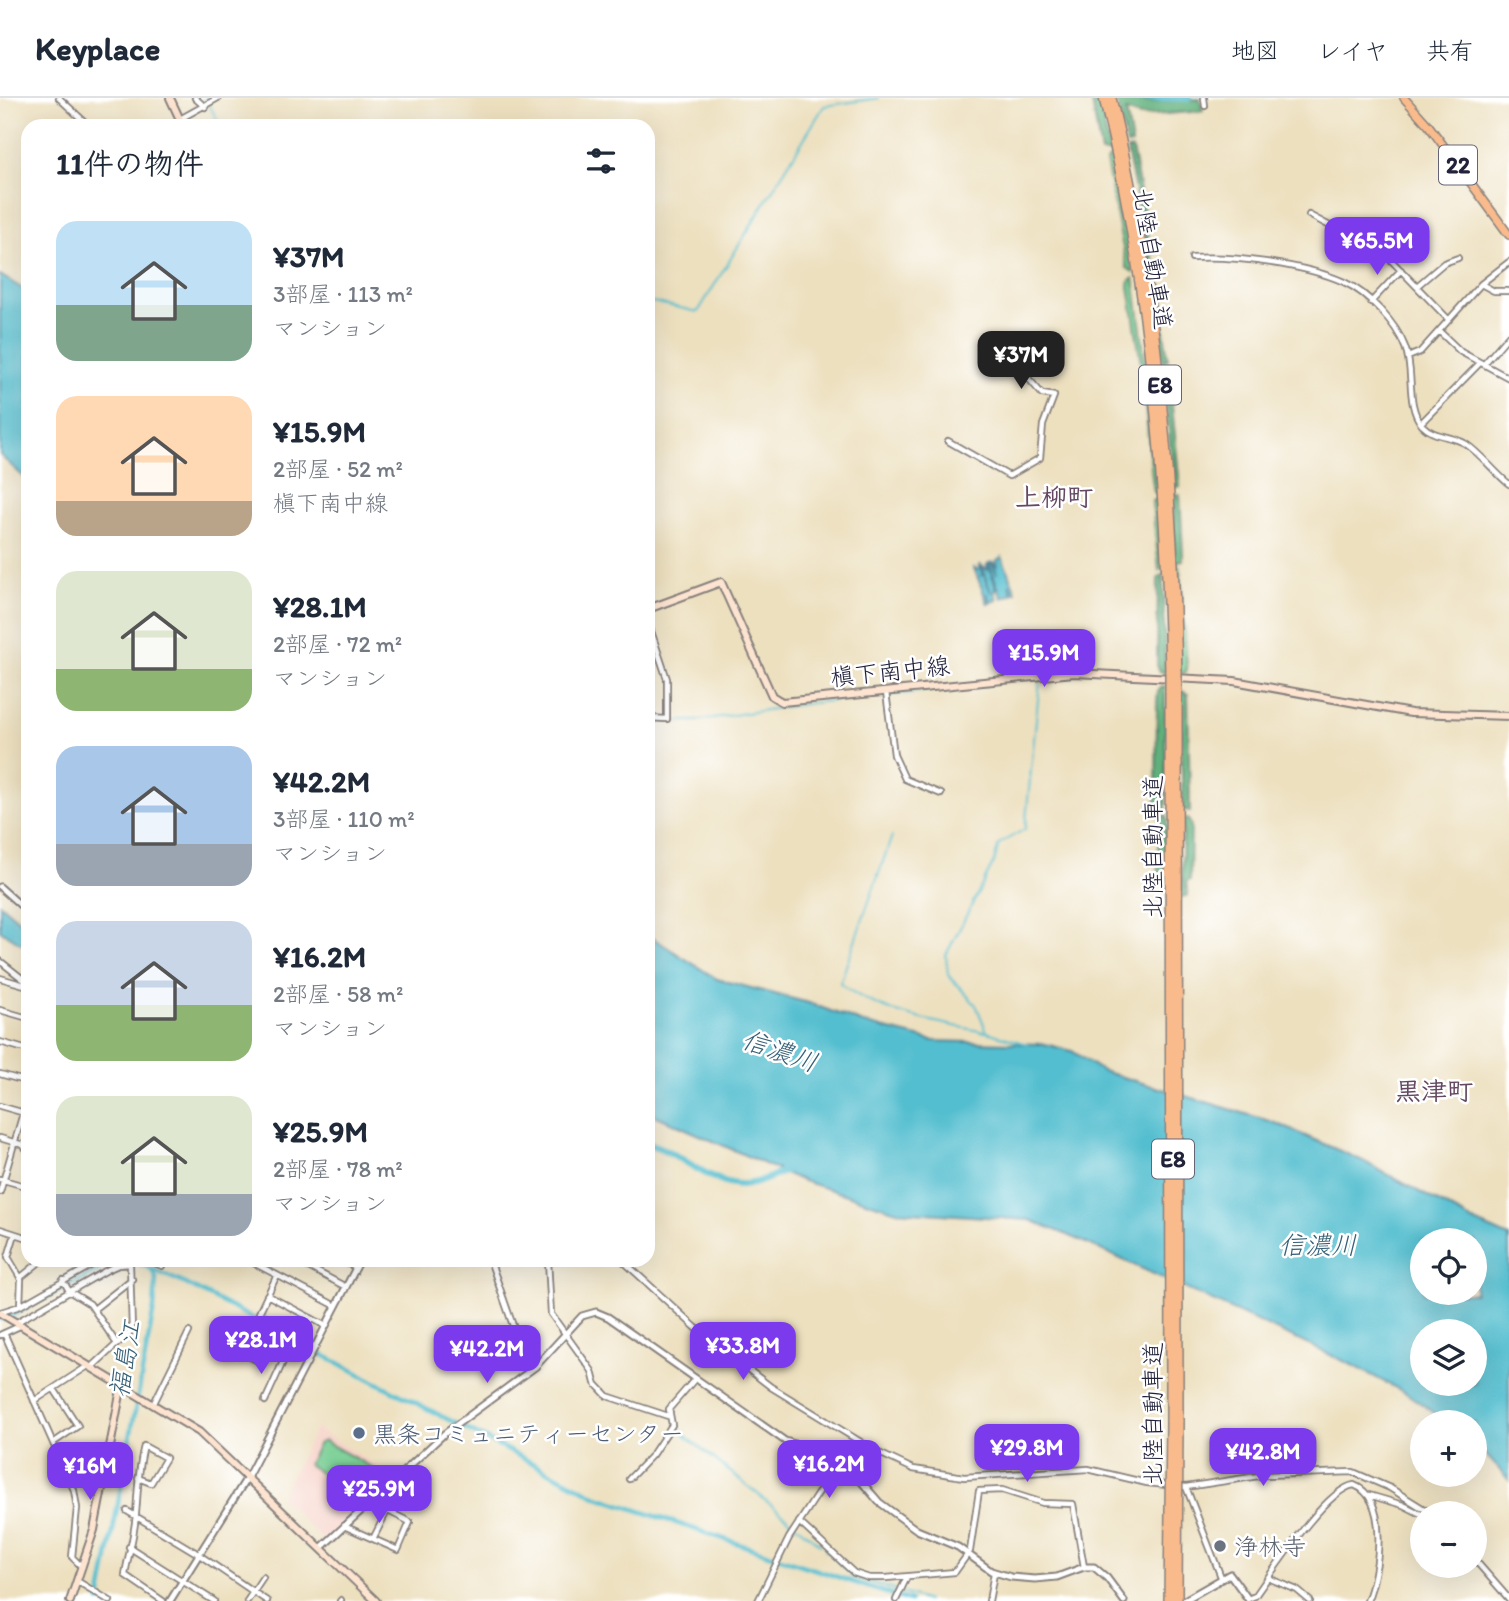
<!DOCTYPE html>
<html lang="ja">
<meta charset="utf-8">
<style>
body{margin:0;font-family:Itim,"Klee One",sans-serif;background:#f2f2f3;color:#1f2937;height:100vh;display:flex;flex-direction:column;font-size:26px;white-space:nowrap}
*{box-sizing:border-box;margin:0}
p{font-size:23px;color:#747a83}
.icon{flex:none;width:38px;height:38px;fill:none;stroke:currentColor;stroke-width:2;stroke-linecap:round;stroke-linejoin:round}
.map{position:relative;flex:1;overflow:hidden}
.side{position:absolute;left:21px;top:21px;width:634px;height:1148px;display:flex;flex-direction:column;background:#fff;border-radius:21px;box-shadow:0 7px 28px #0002}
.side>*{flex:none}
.buttons{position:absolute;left:1410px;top:1130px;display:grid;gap:14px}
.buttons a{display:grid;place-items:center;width:77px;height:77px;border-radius:50%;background:#fff;box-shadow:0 7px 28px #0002;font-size:35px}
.price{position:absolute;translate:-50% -60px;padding:0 16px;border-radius:14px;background:#7c3aed;color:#fff;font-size:23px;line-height:46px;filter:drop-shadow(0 2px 4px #0008)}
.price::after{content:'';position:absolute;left:50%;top:42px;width:21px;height:16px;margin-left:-10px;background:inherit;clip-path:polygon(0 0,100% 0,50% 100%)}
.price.on{background:#222;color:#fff}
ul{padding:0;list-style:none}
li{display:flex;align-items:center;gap:21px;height:175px;padding:0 35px}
li span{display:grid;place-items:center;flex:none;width:196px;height:140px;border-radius:21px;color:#555}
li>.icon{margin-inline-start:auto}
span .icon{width:84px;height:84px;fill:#fffc;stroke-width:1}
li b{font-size:30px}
h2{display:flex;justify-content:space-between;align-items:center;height:84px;padding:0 35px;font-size:30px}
header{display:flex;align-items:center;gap:42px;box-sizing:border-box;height:98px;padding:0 35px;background:#fff;border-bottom:2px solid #e0e1e3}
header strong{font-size:33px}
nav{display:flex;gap:38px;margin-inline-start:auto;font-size:24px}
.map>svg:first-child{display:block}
</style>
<header>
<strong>Keyplace</strong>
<nav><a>地図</a><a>レイヤ</a><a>共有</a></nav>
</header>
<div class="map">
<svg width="1509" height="1503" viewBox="0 0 1509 1503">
<rect width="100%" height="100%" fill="#fff"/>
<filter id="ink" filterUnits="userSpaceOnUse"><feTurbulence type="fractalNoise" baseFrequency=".0143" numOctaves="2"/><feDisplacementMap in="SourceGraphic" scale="14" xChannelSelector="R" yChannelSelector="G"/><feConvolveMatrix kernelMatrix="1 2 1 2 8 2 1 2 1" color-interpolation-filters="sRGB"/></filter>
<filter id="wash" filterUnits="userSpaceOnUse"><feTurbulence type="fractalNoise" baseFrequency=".00686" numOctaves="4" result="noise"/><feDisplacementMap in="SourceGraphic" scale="28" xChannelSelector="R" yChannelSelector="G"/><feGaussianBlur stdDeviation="1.57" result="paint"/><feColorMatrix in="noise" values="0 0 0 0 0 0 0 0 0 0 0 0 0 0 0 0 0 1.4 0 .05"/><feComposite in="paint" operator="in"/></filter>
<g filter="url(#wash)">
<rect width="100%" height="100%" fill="#ede0bf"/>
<!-- built -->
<path fill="#f7d1c7" d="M316 1330 394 1379 325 1444 280 1399Z"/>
<!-- green -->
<path fill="#76cd92" stroke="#4c7866" stroke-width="2" d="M1111 59 1133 174 1127 170 1106 63Z
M1134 180 1146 271 1141 265 1129 188 1130 182Z
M1146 275 1158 397 1154 394 1152 379 1142 279Z
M1157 401 1162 470 1159 472 1152 403Z
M1180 467 1187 571 1185 575H1179L1176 469Z
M324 1343 373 1370 349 1397 308 1366 319 1345Z"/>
<!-- forest -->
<path fill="#60b07c" stroke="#41695c" stroke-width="2" d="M1083 0H1099L1110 55H1101L1092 4Z
M1116 0 1147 4 1200 1 1203 13 1140 18 1126 13 1132 46 1127 47Z
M1132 51 1154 168 1151 170 1127 52Z
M1155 173 1168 261 1163 263 1151 174Z
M1163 268H1168L1180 388 1174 390Z
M1173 394 1180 397 1183 455V462L1175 464Z
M1163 476 1165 575 1159 573 1157 567 1158 481Z
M1162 589H1165L1166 714 1156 712 1157 604 1158 593Z
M1180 592 1188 596 1190 714 1183 711Z
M1159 717 1167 718V779L1158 774Z
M1183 721H1188L1191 727 1190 782 1186 784 1188 797 1182 799Z"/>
<!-- water -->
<path fill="#53becf" stroke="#3a7085" stroke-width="2" fill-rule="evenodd" d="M0 177 28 194V383L0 357Z
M1002 459 1016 494 1013 495 1009 486 1012 496 1002 500 989 465 991 464 997 476 993 463 998 468 997 462Z
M987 465 997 491 994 493 997 502 991 504 987 495 990 505 988 506 974 470 978 472 980 468 983 476 980 478 984 477 991 495 982 468 987 472Z
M0 806 28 830V850L0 832Z
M648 837 717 881 809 905 866 926 934 943 1045 946 1072 953 1102 973 1273 1024 1361 1062 1473 1123 1509 1139V1382L1475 1345V1325H1449L1406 1295 1348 1265 1075 1140 1030 1122 897 1113 803 1083 648 1014ZM1423 1143H1475V1195H1423ZM1423 1234H1475V1286H1423Z"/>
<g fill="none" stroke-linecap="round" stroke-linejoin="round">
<!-- stream -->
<path stroke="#53becf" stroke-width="2" d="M205 0 221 28
M648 203 698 214 824 8 878 0
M648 623H695L811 605 987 587
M892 738 840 885C879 917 937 924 985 934
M1027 946 987 934 976 907 948 877 946 857 994 764 999 746 1025 731 1040 582
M677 1331 821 1447
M825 1451 852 1478 927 1503"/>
<!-- canal -->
<path stroke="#53becf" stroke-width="4.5" d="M131 1162 184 1185 598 1399 910 1503
M0 1221 15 1216 118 1162
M100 1503 154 1210 156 1180 151 1170"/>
<!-- river -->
<path stroke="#53becf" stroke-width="7" d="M1131 0H1188
M648 1046C684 1054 715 1095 755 1085 767 1082 779 1075 791 1070"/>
</g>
</g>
<g filter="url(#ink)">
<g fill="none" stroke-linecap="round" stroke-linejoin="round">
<defs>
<path id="minor" d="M59 0 89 28
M195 0 205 9
M1204 0 1205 8
M180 21 218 0
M1309 117 1387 158 1449 222
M1192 160C1232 157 1307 167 1344 184 1368 195 1396 225 1405 249 1415 273 1405 306 1422 327 1434 340 1452 337 1466 346 1481 356 1494 374 1509 386
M1481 186 1494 193H1509
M1417 188 1444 165 1458 160
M1371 204 1401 172
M1439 233 1461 254 1509 280
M1408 259 1420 254 1481 186 1509 164
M1484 266 1509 237
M1421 325 1480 265
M948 343 1009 378 1040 360 1043 327 1054 298 1042 296 1009 258
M648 524 667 581V621L648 620
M886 594 894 657 905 681 941 696
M0 863 28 885
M0 880 28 888
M0 912 28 920
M0 944 28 952
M0 976 28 984
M0 1008 28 1016
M0 1040 23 1047 28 1053
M0 1081 28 1089
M0 1094 28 998
M0 1131 28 1140
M15 1136 8 1159 21 1181 20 1208
M147 1162 162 1168 163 1162
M248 1162 336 1208
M295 1162 346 1189
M341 1162 356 1170
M490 1162 518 1242 535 1269
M548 1162 551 1216 592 1273 595 1285 607 1298 668 1318
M622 1162 705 1238 771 1289 877 1354 913 1371 964 1379 1088 1371 1147 1385 1186 1389 1265 1377 1353 1374 1390 1390 1432 1416
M277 1177 259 1215 301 1237 311 1220
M20 1180 42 1162
M63 1182 69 1193 90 1206 117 1246
M267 1197 326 1228
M94 1211 132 1181
M1 1214 20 1208 101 1162
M17 1224 107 1172 118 1167 130 1166 132 1232 92 1269
M4 1235 74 1392 77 1410 72 1459 82 1469
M0 1237 22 1227
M268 1245 258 1263 232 1249 241 1231 247 1233 307 1265
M34 1303 88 1268
M265 1303 287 1255
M154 1305 189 1234
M53 1345 78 1328 54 1291
M68 1377 82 1374 105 1377
M138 1380 151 1385 166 1360 144 1348C138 1370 138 1393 136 1415 135 1436 128 1457 125 1477L163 1503
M629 1381 652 1357 672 1327 669 1311 694 1282
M1186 1389 1221 1479
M1369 1397 1403 1407 1423 1417
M127 1413 195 1454 267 1503
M799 1424 854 1475 869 1480H886L955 1474 970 1453 979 1393 1002 1392 1043 1405 1073 1406 1084 1469
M344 1428 398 1452 410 1424 370 1404
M374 1439 387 1413
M129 1449 214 1503
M1475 1462 1509 1501
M1268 1480 1297 1492 1310 1503
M77 1483 110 1503
M1248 1501 1255 1498C1273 1473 1326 1391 1354 1387 1390 1401 1379 1475 1367 1503
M896 1502 907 1479
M247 1503 263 1479
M340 1503 341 1502
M758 1503 789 1440 841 1360
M989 1503 994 1475"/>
<path id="tertiary" d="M0 789 28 814
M322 1449 444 1336 535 1269 582 1218 596 1214 608 1219 785 1343 841 1360 879 1404 917 1432 958 1449 991 1473 1011 1479 1035 1481 1057 1479 1084 1469H1094L1107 1480 1124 1503
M170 1503 248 1378 360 1162
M1183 1503 1230 1476 1248 1501"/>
<path id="secondary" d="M170 0 183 28
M648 511 721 484 772 598 782 604 1074 575 1234 583 1411 615 1509 618
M0 1215 199 1334 376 1503
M70 1503 94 1432 122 1286"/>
<path id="primary" d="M1404 0 1429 28 1509 137"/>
<path id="motorway" d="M1104 0C1150 188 1166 381 1170 574
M1111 0C1157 188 1172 381 1177 574
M1170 592 1171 1324
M1177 593 1178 1324"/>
</defs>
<!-- minor casing -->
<use href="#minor" stroke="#88817d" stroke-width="8"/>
<!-- tertiary casing -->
<use href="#tertiary" stroke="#88817d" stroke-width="9"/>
<!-- secondary casing -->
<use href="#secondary" stroke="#88817d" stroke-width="10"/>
<!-- primary casing -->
<use href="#primary" stroke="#88817d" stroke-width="10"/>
<!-- motorway casing -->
<use href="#motorway" stroke="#88817d" stroke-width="12"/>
<!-- minor -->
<use href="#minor" stroke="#fff" stroke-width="4.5"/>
<!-- tertiary -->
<use href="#tertiary" stroke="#fff" stroke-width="5"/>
<!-- secondary -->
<use href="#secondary" stroke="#fde4d1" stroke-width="6"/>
<!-- primary -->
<use href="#primary" stroke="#fabb8c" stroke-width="7"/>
<!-- motorway -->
<use href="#motorway" stroke="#fabb8c" stroke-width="9"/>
<defs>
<path id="motorway-bridge" d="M1170 574V592
M1177 574V593
M1169 1503 1171 1324
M1177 1503 1178 1324"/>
</defs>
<!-- motorway-bridge casing -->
<use href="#motorway-bridge" stroke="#88817d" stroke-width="12" stroke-linecap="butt"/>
<!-- motorway-bridge -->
<use href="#motorway-bridge" stroke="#fabb8c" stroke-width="9"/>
</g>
</g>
<!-- markers -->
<circle fill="#5c6f8a" stroke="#fff" stroke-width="2.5" cx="359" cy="1335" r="7"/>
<circle fill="#6b7280" stroke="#fff" stroke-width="2.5" cx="1220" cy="1448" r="7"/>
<g text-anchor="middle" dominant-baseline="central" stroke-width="5" stroke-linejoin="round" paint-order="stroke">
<!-- shield labels -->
<g fill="#fff" stroke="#646476" stroke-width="2">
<rect x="1439" y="47.5" width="38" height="39" rx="5"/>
<rect x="1139" y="267.5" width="42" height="39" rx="5"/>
<rect x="1152" y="1041.5" width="42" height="39" rx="5"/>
</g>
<g font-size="23" font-weight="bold" fill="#22223b">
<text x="1458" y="67">22</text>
<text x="1160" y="287">E8</text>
<text x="1173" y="1061">E8</text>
</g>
<!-- street labels -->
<g font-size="24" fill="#22223b" stroke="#fff">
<text transform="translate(1153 160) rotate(81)">北陸自動車道</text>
<text transform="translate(890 573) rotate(-6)">槇下南中線</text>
<text transform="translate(1152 749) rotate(-90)">北陸自動車道</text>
<text transform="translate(1152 1316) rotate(-90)">北陸自動車道</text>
</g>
<!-- service labels -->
<g font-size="24" fill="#4e5e75" stroke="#fff" text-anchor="start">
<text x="373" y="1335">黒条コミュニティーセンター</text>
</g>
<!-- worship labels -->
<g font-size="24" fill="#5b616d" stroke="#fff" text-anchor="start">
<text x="1234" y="1448">浄林寺</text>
</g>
<!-- neighbourhood labels -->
<g font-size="26" font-weight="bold" fill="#644862" stroke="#fff">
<text x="1054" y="399">上柳町</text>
<text x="1434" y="993">黒津町</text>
</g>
<!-- water labels -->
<g font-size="26" font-style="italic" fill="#366076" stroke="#fff">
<text transform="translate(780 953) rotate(19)">信濃川</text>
<text x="1318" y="1147">信濃川</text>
<text transform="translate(125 1261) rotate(-80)">福島江</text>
</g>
</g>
</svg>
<div class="buttons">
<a><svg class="icon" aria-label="locate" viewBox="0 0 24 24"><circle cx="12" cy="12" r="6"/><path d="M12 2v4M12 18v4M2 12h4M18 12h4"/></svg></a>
<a><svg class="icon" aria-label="layers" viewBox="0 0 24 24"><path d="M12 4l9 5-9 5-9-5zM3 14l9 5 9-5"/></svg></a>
<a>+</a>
<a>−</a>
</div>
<b class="price" style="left:1377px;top:179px">¥65.5M</b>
<b class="price on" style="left:1021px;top:293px">¥37M</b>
<b class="price" style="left:1044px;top:591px">¥15.9M</b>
<b class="price" style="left:261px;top:1278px">¥28.1M</b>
<b class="price" style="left:743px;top:1284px">¥33.8M</b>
<b class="price" style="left:487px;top:1287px">¥42.2M</b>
<b class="price" style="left:1027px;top:1386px">¥29.8M</b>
<b class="price" style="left:1263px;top:1390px">¥42.8M</b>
<b class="price" style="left:829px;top:1402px">¥16.2M</b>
<b class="price" style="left:90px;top:1404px">¥16M</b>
<b class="price" style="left:379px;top:1427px">¥25.9M</b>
<section class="side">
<h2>11件の物件<svg class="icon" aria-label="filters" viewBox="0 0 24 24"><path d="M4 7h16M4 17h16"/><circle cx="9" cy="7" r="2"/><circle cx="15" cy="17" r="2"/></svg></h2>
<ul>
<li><span style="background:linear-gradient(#bfe0f5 60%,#7fa58c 0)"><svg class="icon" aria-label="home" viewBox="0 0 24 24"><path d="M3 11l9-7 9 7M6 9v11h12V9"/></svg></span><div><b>¥37M</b><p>3部屋 · 113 m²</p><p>マンション</p></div></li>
<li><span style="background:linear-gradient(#ffd9b3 75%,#b9a48a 0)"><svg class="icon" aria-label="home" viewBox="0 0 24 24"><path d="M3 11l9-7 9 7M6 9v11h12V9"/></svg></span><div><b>¥15.9M</b><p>2部屋 · 52 m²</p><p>槇下南中線</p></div></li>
<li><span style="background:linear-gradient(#dfe7d0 70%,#8fb573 0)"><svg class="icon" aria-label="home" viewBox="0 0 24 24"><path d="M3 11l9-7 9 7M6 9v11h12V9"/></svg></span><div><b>¥28.1M</b><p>2部屋 · 72 m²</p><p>マンション</p></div></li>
<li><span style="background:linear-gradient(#a9c7e8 70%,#9aa5b1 0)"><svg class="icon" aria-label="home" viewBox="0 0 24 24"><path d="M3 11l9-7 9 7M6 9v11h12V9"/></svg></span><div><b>¥42.2M</b><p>3部屋 · 110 m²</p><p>マンション</p></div></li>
<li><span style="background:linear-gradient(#c9d6e8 60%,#8fb573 0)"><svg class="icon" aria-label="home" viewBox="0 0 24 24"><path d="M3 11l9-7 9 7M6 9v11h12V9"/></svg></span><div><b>¥16.2M</b><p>2部屋 · 58 m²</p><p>マンション</p></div></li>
<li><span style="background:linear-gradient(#dfe7d0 70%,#9aa5b1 0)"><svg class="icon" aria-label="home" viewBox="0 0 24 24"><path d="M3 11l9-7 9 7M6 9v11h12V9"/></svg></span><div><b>¥25.9M</b><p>2部屋 · 78 m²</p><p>マンション</p></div></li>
</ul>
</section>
</div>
